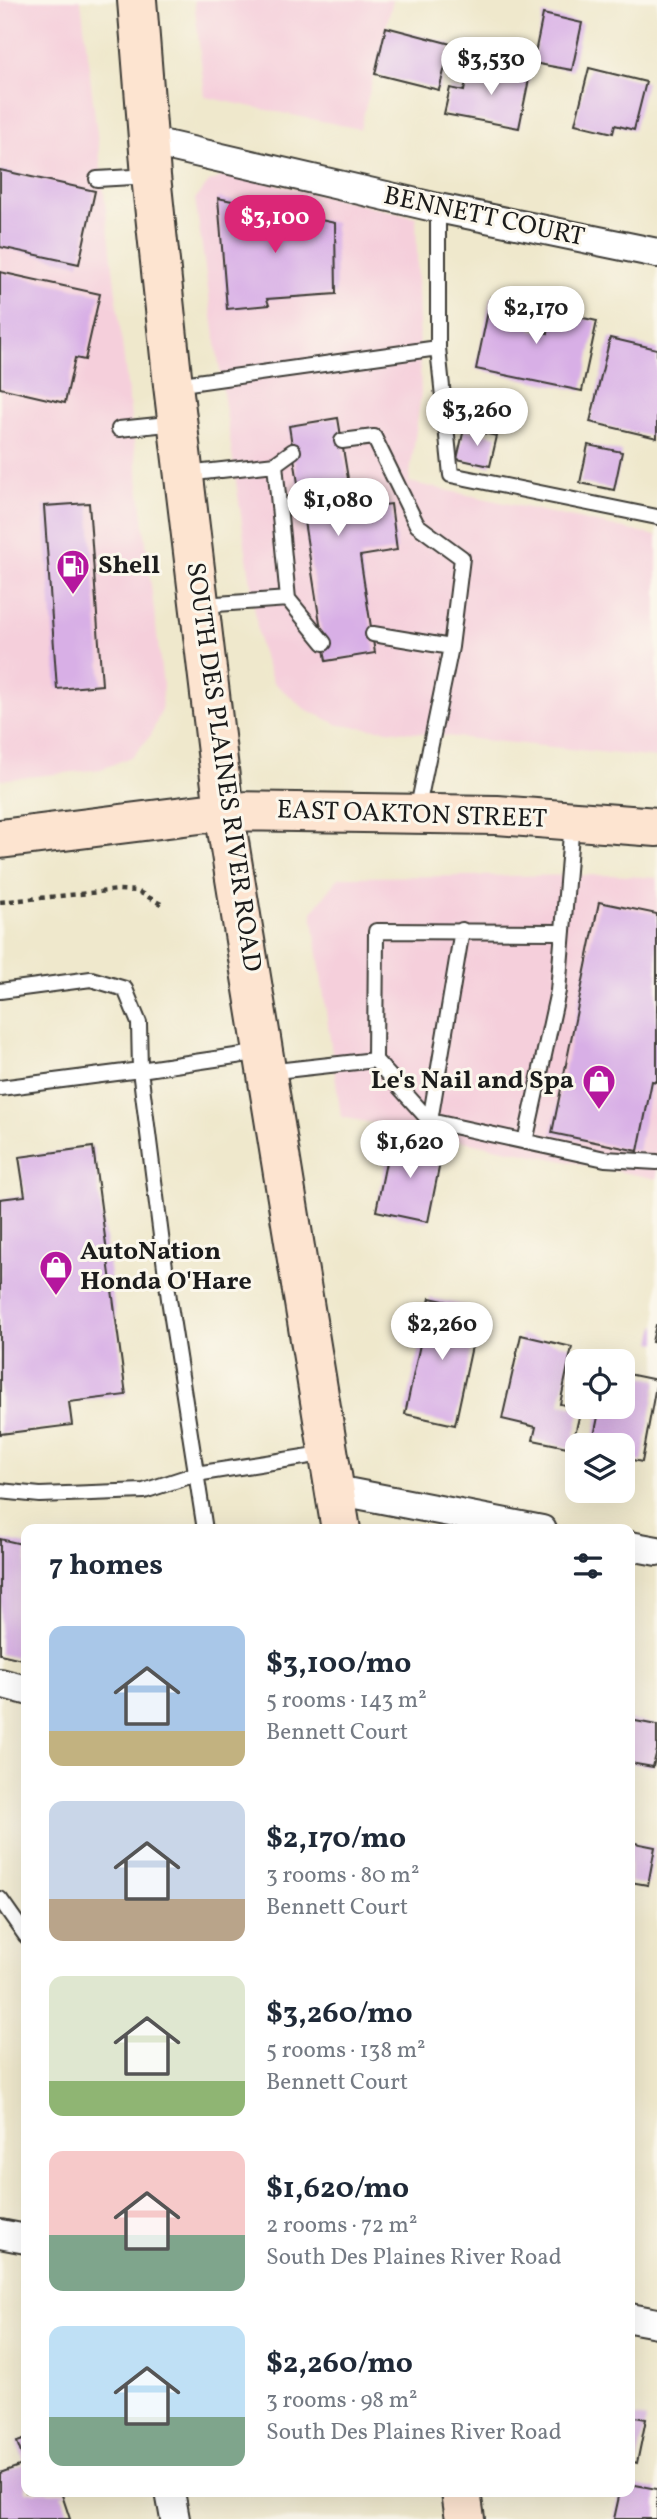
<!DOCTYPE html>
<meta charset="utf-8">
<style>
body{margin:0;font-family:Vollkorn,serif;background:#f6f6f7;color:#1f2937;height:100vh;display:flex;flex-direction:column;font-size:26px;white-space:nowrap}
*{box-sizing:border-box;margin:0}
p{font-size:23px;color:#747a83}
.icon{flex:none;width:38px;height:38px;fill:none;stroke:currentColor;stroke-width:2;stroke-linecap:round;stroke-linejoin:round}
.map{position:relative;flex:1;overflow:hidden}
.details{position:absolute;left:21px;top:1524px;width:614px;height:973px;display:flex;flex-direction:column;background:#fff;border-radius:14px;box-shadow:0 7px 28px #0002}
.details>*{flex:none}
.tools{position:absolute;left:565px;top:1349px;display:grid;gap:14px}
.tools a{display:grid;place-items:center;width:70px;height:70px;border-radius:14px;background:#fff;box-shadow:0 7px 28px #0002;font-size:35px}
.price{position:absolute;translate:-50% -60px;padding:0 16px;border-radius:24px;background:#fff;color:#222;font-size:23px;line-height:46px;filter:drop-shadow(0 2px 4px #0008)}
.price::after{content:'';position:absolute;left:50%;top:42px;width:21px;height:16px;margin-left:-10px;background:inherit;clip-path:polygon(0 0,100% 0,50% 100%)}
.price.on{background:#db2777;color:#fff}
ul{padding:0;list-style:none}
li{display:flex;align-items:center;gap:21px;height:175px;padding:0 28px}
li span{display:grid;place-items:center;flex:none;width:196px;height:140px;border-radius:14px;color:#555}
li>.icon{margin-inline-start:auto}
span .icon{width:84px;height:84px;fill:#fffc;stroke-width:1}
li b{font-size:30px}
h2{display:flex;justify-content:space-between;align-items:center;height:84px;padding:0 28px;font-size:30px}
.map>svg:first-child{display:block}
</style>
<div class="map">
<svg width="657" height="2519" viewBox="0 0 657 2519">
<rect width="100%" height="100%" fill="#fbf7ec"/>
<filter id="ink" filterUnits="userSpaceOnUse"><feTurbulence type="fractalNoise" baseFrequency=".0143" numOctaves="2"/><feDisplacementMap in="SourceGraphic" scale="14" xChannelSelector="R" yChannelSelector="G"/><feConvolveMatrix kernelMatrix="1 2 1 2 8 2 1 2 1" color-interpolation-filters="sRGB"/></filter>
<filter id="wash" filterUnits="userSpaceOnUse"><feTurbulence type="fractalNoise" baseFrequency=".00686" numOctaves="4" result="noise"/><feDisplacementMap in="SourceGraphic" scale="28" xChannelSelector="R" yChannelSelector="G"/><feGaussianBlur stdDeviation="1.57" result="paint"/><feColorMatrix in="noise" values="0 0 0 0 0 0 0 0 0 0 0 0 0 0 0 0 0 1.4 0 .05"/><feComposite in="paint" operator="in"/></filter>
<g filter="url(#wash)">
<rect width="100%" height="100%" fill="#efe8cc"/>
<!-- built -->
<path fill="#f5cfdb" d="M0 0H81L163 685 161 711 151 735 133 756 102 769 0 780Z
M194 0H393L360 129 205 97Z
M229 173 416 217 421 394 409 482 657 536V758L339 725 305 709 273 682 260 647 195 199 209 182Z
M614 875 657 878V1179L341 1117 312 912 339 877Z"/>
<g id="blocks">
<!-- building -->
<path fill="#d8afe6" d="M543 14 582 23 572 70 533 63Z
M386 27 451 44 439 90 375 74Z
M490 66 530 74 519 128 444 114 450 88 464 91 468 71 488 75Z
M589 68 646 82 634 130 615 125 613 133 575 124Z
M0 170 95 191 79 264 0 247Z
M218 198 335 223 336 294 267 299 269 305 227 309Z
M0 272 100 294 85 360 75 358 65 403 0 388Z
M491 297 536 307 531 329 548 333 552 311 597 321 582 391 476 369Z
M610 338 657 349V438L590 422Z
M338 418 353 509 391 504 397 550 360 556 375 653 326 661 289 426Z
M464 429 497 436 490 466 457 459Z
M588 445 622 452 614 490 580 483Z
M89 503 102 685 57 689 44 506Z
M599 902 657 914V1082L652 1081 638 1151 552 1133Z
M391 1138 443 1148 428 1222 376 1211Z
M93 1147 126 1395 69 1402 72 1425 0 1434V1199L25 1196 19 1157Z
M430 1298 480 1309 455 1425 405 1414Z
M656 1325H657V1343L652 1342Z
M521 1335 572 1347 560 1404 581 1408 572 1448 533 1440 536 1427 502 1419Z
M623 1373 657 1380 642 1462 623 1458V1446H592L600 1407H623Z
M0 1539 26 1545V1660L0 1654Z
M630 1720 657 1725V1750L653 1767 630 1763Z
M630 1842 655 1847 648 1885 630 1882Z
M630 2416 646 2419 637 2463 630 2461Z
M26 2439V2492H70L62 2495 70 2519H0V2473L25 2464 17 2442Z
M630 2484 657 2489V2519H614L620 2492H630Z"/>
</g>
</g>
<g filter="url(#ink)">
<use href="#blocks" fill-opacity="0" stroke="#3c3b36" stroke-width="2"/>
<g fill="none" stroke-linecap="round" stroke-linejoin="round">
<defs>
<path id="service" d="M97 179 150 176
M438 208V348L451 475 657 517
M175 385 438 348
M119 429 177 423
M342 441 374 437 417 525 462 558 451 647 417 812
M275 464 293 451
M186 474 275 464 288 599
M202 605 288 599 324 643
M373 634 451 647
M0 991 91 979 125 989 139 1023 140 1070 0 1088
M375 1060 376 931 563 932
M267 1072 375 1060 430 1121 605 1159 657 1162
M430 1121 462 930
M525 1142 558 991 572 822
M0 1491 40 1495 144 1491 196 1474 329 1453
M205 1530 169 1299 140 1070 263 1052
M0 1899 26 1936"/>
<path id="minor" d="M148 141 438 208 657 253
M336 1490 542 1530
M630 1546 657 1551
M0 1683 26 1690
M0 2234 26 2239
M630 2318 657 2323
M170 2492 175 2519"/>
<path id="secondary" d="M137 0 151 176 173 385 224 811 341 1530
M0 839 224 811 497 815 657 827
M461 2492 465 2519"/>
</defs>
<!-- service casing -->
<use href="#service" stroke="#3c3b36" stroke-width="18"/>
<!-- minor casing -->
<use href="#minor" stroke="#3c3b36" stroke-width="32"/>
<!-- secondary casing -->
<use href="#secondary" stroke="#3c3b36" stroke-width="42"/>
<!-- path -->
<path stroke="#3c3b36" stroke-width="4.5" stroke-dasharray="5 5" stroke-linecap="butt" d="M0 902 118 890 137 891 161 904"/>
<!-- service -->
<use href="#service" stroke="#fff" stroke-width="14"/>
<!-- minor -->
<use href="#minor" stroke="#fff" stroke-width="28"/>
<!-- secondary -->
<use href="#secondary" stroke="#fde4d0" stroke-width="38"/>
</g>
</g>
<!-- icons -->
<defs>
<symbol id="fuel-pin" viewBox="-11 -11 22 30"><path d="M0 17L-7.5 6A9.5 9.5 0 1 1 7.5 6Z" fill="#b5179e" stroke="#fbf7ec"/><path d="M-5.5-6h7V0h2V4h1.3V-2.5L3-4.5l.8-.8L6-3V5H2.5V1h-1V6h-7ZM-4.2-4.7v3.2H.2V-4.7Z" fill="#fff"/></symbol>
<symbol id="shop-pin" viewBox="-11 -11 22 30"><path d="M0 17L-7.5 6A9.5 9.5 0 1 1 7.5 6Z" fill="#b5179e" stroke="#fbf7ec"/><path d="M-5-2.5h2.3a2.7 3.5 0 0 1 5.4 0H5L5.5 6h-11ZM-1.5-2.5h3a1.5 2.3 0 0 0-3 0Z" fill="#fff"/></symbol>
</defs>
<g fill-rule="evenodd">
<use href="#fuel-pin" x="54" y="547" width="38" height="52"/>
<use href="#shop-pin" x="580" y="1062" width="38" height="52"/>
<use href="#shop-pin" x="37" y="1248" width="38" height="52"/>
</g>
<g text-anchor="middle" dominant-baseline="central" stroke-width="6" stroke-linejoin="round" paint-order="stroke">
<!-- street labels -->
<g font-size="26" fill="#1c1c1c" stroke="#fbf7ec">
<text transform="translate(484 217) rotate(12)">BENNETT COURT</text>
<text transform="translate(223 767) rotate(82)">SOUTH DES PLAINES RIVER ROAD</text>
<text transform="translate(412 815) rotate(2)">EAST OAKTON STREET</text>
</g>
<!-- poi labels -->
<g font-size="26" font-weight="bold" fill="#1c1c1c" stroke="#fbf7ec" text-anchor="start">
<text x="98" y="566">Shell</text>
<text x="574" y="1081" text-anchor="end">Le's Nail and Spa</text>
<text x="80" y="1252">AutoNation<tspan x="80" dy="30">Honda O'Hare</tspan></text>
</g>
</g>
</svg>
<div class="tools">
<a><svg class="icon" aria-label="locate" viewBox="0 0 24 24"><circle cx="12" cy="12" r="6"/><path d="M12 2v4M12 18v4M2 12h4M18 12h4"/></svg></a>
<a><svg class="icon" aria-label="layers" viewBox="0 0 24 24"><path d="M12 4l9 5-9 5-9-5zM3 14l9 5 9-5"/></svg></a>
</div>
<b class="price" style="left:491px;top:97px">$3,530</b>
<b class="price on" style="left:275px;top:255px">$3,100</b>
<b class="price" style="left:536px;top:346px">$2,170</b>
<b class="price" style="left:477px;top:448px">$3,260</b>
<b class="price" style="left:338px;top:538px">$1,080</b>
<b class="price" style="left:410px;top:1180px">$1,620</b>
<b class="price" style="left:442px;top:1362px">$2,260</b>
<section class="details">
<h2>7 homes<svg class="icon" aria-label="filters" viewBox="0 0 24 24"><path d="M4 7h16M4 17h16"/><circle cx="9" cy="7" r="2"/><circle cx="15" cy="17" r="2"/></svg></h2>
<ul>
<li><span style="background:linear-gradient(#a9c7e8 75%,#c2b280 0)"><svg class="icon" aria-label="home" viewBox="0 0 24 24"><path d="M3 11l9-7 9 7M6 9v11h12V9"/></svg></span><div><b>$3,100/mo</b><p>5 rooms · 143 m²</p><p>Bennett Court</p></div></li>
<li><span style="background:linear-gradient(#c9d6e8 70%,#b9a48a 0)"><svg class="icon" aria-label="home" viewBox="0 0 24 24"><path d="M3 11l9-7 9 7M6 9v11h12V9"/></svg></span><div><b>$2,170/mo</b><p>3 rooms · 80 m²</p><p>Bennett Court</p></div></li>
<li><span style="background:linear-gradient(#dfe7d0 75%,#8fb573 0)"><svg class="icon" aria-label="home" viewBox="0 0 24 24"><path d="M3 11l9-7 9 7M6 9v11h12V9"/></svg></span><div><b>$3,260/mo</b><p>5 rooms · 138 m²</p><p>Bennett Court</p></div></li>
<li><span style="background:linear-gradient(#f6c9c9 60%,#7fa58c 0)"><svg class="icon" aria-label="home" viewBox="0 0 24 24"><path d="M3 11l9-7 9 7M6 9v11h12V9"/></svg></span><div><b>$1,620/mo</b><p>2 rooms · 72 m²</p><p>South Des Plaines River Road</p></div></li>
<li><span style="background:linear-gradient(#bfe0f5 65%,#7fa58c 0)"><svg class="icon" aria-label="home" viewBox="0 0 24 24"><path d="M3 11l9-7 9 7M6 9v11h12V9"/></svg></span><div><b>$2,260/mo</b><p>3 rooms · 98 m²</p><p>South Des Plaines River Road</p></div></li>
</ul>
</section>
</div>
